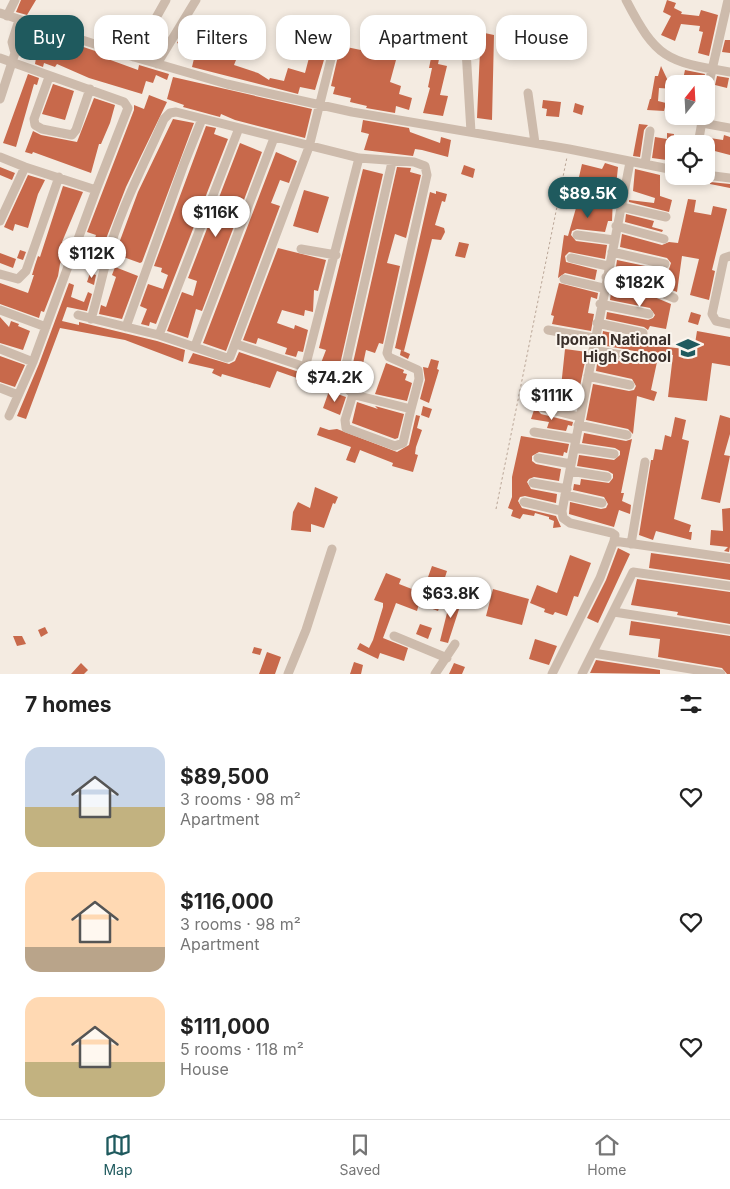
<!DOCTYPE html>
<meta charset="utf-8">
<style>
body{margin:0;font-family:Inter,sans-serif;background:#f2f2f2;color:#222;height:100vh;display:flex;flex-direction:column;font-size:19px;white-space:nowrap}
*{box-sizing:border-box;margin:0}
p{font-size:16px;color:#767676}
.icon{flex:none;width:28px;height:28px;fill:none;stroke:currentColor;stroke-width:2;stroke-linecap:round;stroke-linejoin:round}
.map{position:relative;height:674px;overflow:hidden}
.sheet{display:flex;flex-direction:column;background:#fff;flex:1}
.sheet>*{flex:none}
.banner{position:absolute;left:15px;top:15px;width:700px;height:45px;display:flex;gap:10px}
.needle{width:32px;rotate:18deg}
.tools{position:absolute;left:665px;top:75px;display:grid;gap:10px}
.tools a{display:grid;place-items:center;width:50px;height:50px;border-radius:10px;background:#fff;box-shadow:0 2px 8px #0003;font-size:25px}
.price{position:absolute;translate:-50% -42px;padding:0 11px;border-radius:18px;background:#fff;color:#222;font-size:16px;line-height:32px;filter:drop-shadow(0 1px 2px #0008)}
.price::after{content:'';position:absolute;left:50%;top:30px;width:15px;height:11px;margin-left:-8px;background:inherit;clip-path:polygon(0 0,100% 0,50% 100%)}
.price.active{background:#1f5a5e;color:#fff}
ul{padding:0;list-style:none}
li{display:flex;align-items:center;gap:15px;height:125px;padding:0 25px}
li span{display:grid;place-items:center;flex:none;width:140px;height:100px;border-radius:15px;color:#555}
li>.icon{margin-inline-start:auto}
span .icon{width:60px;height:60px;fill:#fffc;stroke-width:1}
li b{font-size:21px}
h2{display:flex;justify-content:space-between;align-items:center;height:60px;padding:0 25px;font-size:21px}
.tag{padding:0 18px;border-radius:15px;background:#fff;box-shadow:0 2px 8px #0003;font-size:18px;line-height:45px}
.tag.active{background:#1f5a5e;color:#fff}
.tabs{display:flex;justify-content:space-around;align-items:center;height:70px;border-top:1px solid #e0e0e0;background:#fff;font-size:14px;color:#767676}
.tabs a{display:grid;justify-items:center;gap:2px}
.tabs .active{color:#1f5a5e}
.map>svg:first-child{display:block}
</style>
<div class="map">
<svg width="730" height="674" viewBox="0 0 730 674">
<rect width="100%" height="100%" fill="#f4ebe1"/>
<!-- building -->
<path fill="#c8694b" d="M21 0H36L27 15 16 12Z
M667 0 676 3 674 8 682 12 681 14 699 16 701 10 718 15 709 56 698 53 703 32 699 31 700 26 681 24 675 41 661 35 671 16 663 12Z
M438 23 494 35 492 120 477 118 480 50 468 44 443 40 438 64 447 66 440 95 448 96 443 116 423 113 430 88 428 87 432 68H429Z
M195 24 224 39 225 34 234 37 233 42 242 45 234 65 258 73 269 80 270 78 284 81 288 68 305 73 310 54 314 55 318 41 328 45 331 35 339 38 337 45 375 53 377 47 385 49 383 57 396 60 390 82 401 86 399 94 412 98 409 110 396 106 395 113 366 108 367 106 350 102 351 98 333 94 335 87 331 86 338 56 337 51 333 49 326 53 315 90 300 87 298 94 192 67 196 50 177 43 182 34 188 37Z
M156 32 163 34 158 50 151 47Z
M36 35 50 39 51 36 107 55 105 58 138 70 139 65 169 74 167 80 156 75 153 83 146 81 142 94 89 78 57 64 55 67 44 63 43 67 35 64 36 58 25 54 31 50Z
M725 40H730V53L722 52Z
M248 42 261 47 258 56 245 51Z
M661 66 669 83 674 84V89L659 88 658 101 666 103 664 111 647 110 650 99H651L655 76H658Z
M685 70 705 74 702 84H682Z
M28 74 39 78 37 85 34 84 16 147 3 143Z
M717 76 729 78 727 88 715 85Z
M173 77 312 109 305 138 235 120 221 114 220 117 183 107 184 105 167 99Z
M53 84 74 91 65 120 42 114Z
M149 95 167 102 126 187 104 244 94 241 96 235 87 232 134 110V105L144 109Z
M94 98 115 105 110 123 101 144H99L91 173 33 152 32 154 25 152 33 131 41 135 77 142Z
M543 100 561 102 559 117 546 116 547 109 542 108Z
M575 103 584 106 582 115 573 112Z
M173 119 194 123 142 262 140 263 115 254 138 192Z
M363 120 409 128 410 132 440 143 441 137 451 140 448 157 422 150 415 149 413 156 364 150 369 134 361 132Z
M639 124 648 125 644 130 640 157 633 156Z
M206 126 216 128 214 134 228 139 156 324 150 322 149 326 141 324 147 309 140 306 148 284 163 289 168 275 161 272 162 268 154 266Z
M667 133 674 134V161L652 158 655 137 667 139Z
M724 135 730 137V155L707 149 710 138 723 140Z
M240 143 262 152 202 311 196 309 188 338 167 331 182 292 193 296 197 281 188 278Z
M276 152 297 161 289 183 280 180 271 203 280 206 226 351 203 343Z
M605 163 618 167 616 186 595 180 591 200 605 204 606 197 613 198 612 221H608L605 232 577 229 572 231 571 235 576 241 607 245 605 259 569 252 565 256 566 262 597 270 595 280 565 273 558 278 564 235 568 236 576 208 567 206 569 196 573 190H576L582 164 602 169Z
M464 165 475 169 473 178 461 174Z
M0 167 15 173 12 180 0 175Z
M397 167 411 168 410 172 421 175 406 238 395 234 387 263 400 266 383 344 379 343 375 353 366 350 363 364 353 363Z
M363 169 383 174 339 369 321 363 326 350 319 348Z
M635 169 660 175V196L672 200 669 212 629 202V200L654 203 655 198 633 191Z
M28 175 45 180 38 194 28 228 15 224 13 231 4 227Z
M710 182 730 184V188L710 184Z
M63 186 83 192 62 242 68 244 60 264 58 276 44 312 41 311 39 318 0 304V283L28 293 34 275H32L35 265 38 256 40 257Z
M304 190 329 197 318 233 293 226Z
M436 191 447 194 445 202 442 201 435 225 444 228 445 232 441 240 432 239 404 351 395 348 430 192 436 194Z
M688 199 696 200 694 212 711 215 713 206 727 209 712 270 715 271 709 300 690 295 699 259 682 256 677 292 644 279 615 273 617 260 664 270 669 269 671 263 667 258 620 247 622 234 662 245 669 242 678 243Z
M626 214 654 221 652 227 663 230 662 232 625 222Z
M459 242 469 244 465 258 455 256Z
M278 248 326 260 318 291 314 290 313 312 305 310 304 316 282 310 277 323 294 329 295 325 308 330 303 352 298 351 296 357 285 354 287 348 258 338 256 344 243 340Z
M20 250 26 252 23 260 17 258Z
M0 253 16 259 13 268 0 263Z
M115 267 138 276 122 319 99 314 101 305 106 307 116 277 112 275Z
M90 273 96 275 94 285 87 282Z
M69 283 74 285 71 297 84 302 88 292 92 294 87 311 67 307 62 321 79 325V322L157 341 185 350 183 362 125 340 60 328 26 419 17 416 39 364Z
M559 283 598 293 597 299 591 297 588 313 594 314 591 331 552 324 554 316 551 315Z
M612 285 640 291 671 304 666 329 650 326 648 330 644 327 606 319 607 312 648 320 653 318 655 315 650 308 610 300Z
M691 312 701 315 698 325 688 322Z
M0 317 9 327 11 321 19 324 18 326 30 331 23 350 0 343Z
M603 331 641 339 640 344 694 350 697 331 730 337V366L712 363 707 401 668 397 673 355 666 354 664 363 657 362 651 390 657 392 654 401 637 396 633 434 628 429 586 420 593 384 629 391 634 390 636 386 632 379 596 371 598 357 637 364 644 360V355L640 352 601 345Z
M565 349 587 352 579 391 575 390 571 404 559 401 560 398 544 394 548 383 561 387Z
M401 350 410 354 408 359 400 355Z
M239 352 329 382 326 391 296 381 297 378 277 371 270 388 222 374 221 377 212 373 214 369 188 363 193 353 229 364 235 361Z
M0 356 25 365 15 387 0 382Z
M431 359 439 361 437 369 439 370 429 403 420 399 425 380 423 367 428 368Z
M386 363 404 370 403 373 407 374 405 380 412 383 407 401 375 394Z
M362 366 371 369 365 391 356 389 350 383 352 378 357 379Z
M329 391 346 397 340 415 323 408Z
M357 402 378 409 375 406 404 414 398 438 395 439 352 423Z
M423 406 432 409 429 418 421 415Z
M535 407 541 414 573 422 572 426 568 425 566 431 547 428 549 422 531 419Z
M416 415 420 416 417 428 422 430 416 447 415 454 418 455 413 472 392 466 393 463 360 450 355 463 346 460 351 447 317 435 320 427 329 430 337 429 397 452 409 445Z
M720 415 730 418V434L724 455 730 456 720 503 701 499Z
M675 417 686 420 682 439 689 441 674 519 691 525 689 532H692L691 540 656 531 653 540 639 535 651 460H653L655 449 662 450 665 435 671 437Z
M584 433 626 441 632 439 621 493H624L622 501 631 505 630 514 619 510 614 527 569 514 570 502 601 509 606 508 608 504 604 497 573 490 574 484 580 485 581 479 609 483 613 478V474L608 471 577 466 579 455 614 460 620 455V451L615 448 582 443Z
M521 436 569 444 567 453 564 452 563 456 539 452 532 456V461L536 464 561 469 559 481 534 477 529 479 527 482 531 489 557 494 556 503 525 496 520 497 518 501 522 508 556 516 561 527 553 528 554 521 549 519V517L535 513 534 516 523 514 520 519 511 516 513 510 508 508 512 497V477Z
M315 487 338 497 335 504 333 503 324 528 311 524V532L291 530 293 512 298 502 310 508Z
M730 508V547L729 552 724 551 728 547 710 545 711 530 723 531 722 509Z
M618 548 630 554 598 623 587 618 606 580Z
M651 553 730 564V580L649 568Z
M570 555 591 563 578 597 574 596 567 616 555 612 553 615 544 612 545 609 530 603 537 585 557 593Z
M432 566 447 571 440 593 444 594 438 611 419 604 417 611 396 603 383 638 408 648 404 661 380 653 378 659 357 649 360 643 369 648 373 640 383 607V603L374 600 386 573 401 579 399 584 417 591 418 589 423 591Z
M637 579 730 592V624L677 615 678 612 631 605Z
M493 589 529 599 522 625 486 616Z
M451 597 462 600 448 643 440 641Z
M631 621 730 636V674H727L722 668 658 657 660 639 629 635Z
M420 624 432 628 428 639 416 634Z
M45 627 48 633 41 637 38 630Z
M13 636H22L26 644 17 646Z
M535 639 557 646 549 665 529 659Z
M254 647 262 649 260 655 252 653Z
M267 652 281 657 275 674H259Z
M596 660 660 670V674L590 673Z
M354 662 363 665 361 674H350Z
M81 663 88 670 84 674H71Z
M454 663 465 667 462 674H449Z"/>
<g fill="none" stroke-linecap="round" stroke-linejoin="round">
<!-- path -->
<path stroke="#b9a596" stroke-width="1" stroke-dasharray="2.5 2.5" stroke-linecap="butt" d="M496 509 567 157"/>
<!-- minor -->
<path stroke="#cdbbac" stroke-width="9" d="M626 0C656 58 666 62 730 72
M0 13 134 57 227 84 352 112 569 149 674 170
M7 16 15 0
M466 50 471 132
M15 53 25 47 33 24
M134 57 166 0
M0 58 124 102 128 108 96 190 33 362 9 416
M157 64 196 0
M49 77 34 119 35 125 42 129 72 135 76 130 90 89
M528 93 535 143
M706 96 728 0
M0 99 15 53 12 42 19 20
M702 123 730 128
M698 144 703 116
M0 157 25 167 96 190
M630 162 562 511 563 518 570 523 612 533 615 535 614 541 730 558
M645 164 650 131
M706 175 730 178
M622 207 666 217
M0 221 25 167
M616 226 664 239
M577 235 614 240
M301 249 336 255
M612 252 665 264
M730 256 724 258 712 314 716 321 730 324
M571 258 608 266
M0 274 18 279 26 271 59 177
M606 277 642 285 674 298
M564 279 603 288
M600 304 649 314
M0 310 46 327
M78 315 159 335 227 358 230 357 309 147 332 55
M91 319C97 300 101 281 106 262 118 213 144 165 164 119L170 113 176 112 359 158 414 162 425 166 427 175 387 353 389 357 418 370 419 379 411 409
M597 323 643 333
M126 327 184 164 202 119
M548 330 594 338
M159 335 239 128
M236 344 335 377 353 394 359 396 411 409 403 443 395 446 346 428 345 420 353 394
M195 346 274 138
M0 349 33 362
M593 350 638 358
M305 368 359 158
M588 376 630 385
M342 382 392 162
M0 388 18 395
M543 408 580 417
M578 425 627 435
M534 432 576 439
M575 448 614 454
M538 458 571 464
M570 471 607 477
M533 483 567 489
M565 495 602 503
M524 502 562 511
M631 544 645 462
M614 612 730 630
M394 636 447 658
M593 653 721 674
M288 674 306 630 332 549
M435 674 455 644
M552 674 600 578 614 541
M582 674 633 572 730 586"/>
</g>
<!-- icons -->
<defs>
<symbol id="school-bare" viewBox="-9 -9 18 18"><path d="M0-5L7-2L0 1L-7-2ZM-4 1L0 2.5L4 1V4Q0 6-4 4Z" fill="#1f5a5e" stroke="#fbf5ee" stroke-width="2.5" paint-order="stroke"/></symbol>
</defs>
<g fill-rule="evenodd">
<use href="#school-bare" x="672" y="332" width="32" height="32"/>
</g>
<g text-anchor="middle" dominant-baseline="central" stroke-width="4" stroke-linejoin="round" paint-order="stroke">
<!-- poi labels -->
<g font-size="15" font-weight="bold" fill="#3b302b" stroke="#fbf5ee" text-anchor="end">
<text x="671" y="339">Iponan National<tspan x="671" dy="17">High School</tspan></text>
</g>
</g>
</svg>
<div class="tools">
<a><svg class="needle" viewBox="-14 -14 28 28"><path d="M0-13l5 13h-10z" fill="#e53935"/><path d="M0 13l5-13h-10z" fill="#767676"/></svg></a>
<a><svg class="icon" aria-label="locate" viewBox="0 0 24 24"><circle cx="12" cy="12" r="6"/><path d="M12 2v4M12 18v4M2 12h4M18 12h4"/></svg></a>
</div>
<b class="price active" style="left:588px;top:219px">$89.5K</b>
<b class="price" style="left:216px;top:238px">$116K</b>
<b class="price" style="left:92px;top:279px">$112K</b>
<b class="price" style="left:640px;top:308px">$182K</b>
<b class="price" style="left:335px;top:403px">$74.2K</b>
<b class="price" style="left:552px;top:421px">$111K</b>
<b class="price" style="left:451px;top:619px">$63.8K</b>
<div class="banner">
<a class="tag active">Buy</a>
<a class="tag">Rent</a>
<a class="tag">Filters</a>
<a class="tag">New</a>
<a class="tag">Apartment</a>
<a class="tag">House</a>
</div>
</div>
<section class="sheet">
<h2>7 homes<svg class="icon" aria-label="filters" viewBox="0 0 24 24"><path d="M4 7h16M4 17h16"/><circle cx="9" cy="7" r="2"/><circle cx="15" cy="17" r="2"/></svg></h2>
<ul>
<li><span style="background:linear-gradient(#c9d6e8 60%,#c2b280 0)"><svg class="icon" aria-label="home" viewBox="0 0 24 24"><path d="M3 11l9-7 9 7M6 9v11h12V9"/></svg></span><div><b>$89,500</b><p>3 rooms · 98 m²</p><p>Apartment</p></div><svg class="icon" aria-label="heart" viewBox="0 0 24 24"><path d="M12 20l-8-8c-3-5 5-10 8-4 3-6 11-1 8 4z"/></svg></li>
<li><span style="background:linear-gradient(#ffd9b3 75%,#b9a48a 0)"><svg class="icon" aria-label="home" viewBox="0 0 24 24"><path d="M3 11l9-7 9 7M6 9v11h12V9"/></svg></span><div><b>$116,000</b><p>3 rooms · 98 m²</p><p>Apartment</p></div><svg class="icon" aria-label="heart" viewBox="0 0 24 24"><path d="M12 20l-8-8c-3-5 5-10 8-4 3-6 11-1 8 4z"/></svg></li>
<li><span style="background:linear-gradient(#ffd9b3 65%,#c2b280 0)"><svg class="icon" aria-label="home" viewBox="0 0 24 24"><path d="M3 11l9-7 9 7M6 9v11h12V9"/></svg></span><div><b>$111,000</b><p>5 rooms · 118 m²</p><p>House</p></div><svg class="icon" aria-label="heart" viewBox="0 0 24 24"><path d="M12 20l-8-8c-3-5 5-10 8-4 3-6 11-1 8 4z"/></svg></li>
</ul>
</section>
<nav class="tabs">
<a class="active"><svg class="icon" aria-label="map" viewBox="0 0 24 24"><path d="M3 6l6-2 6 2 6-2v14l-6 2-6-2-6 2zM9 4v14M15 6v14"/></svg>Map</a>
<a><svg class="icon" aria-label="saved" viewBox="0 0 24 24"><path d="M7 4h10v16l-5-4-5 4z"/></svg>Saved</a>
<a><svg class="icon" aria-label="home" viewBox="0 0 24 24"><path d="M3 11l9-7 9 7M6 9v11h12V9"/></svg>Home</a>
</nav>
